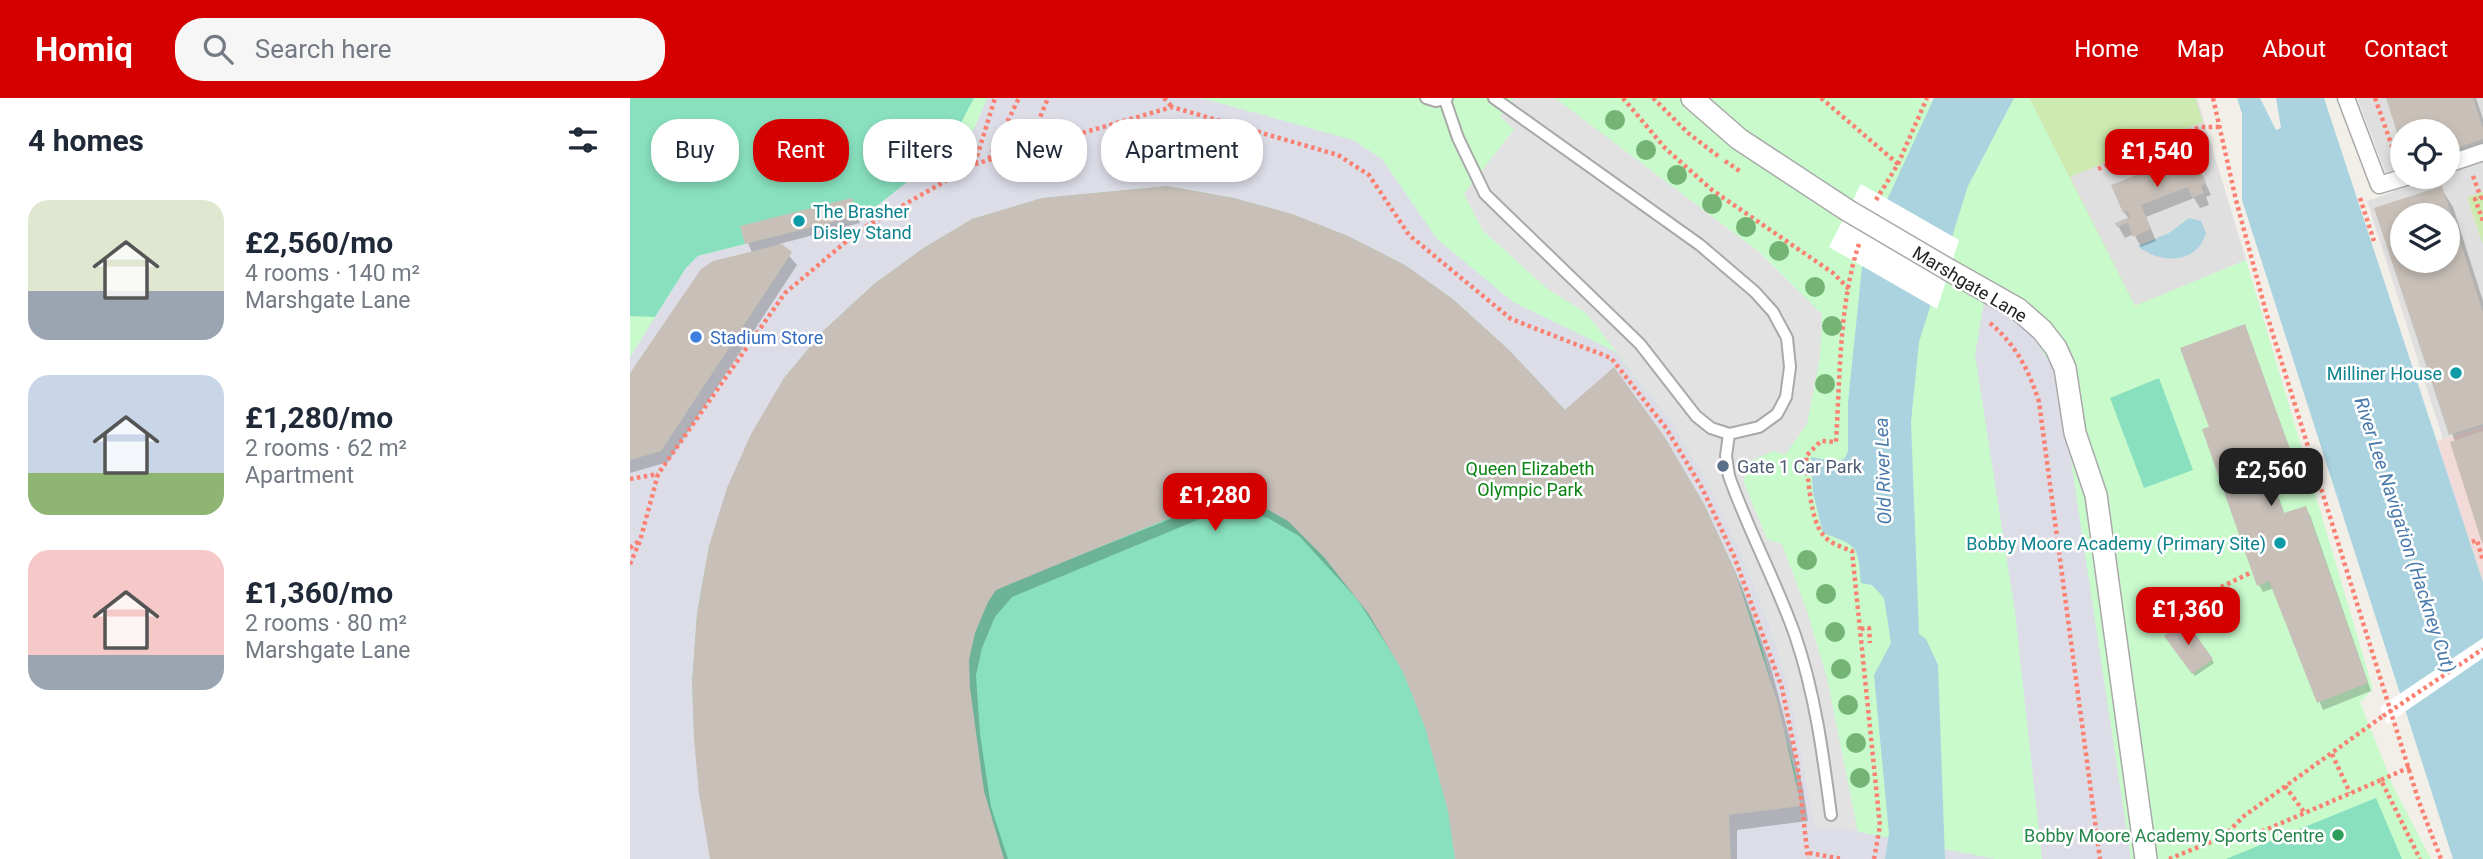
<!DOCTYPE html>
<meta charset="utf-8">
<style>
body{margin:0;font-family:Roboto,sans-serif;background:#f6f6f7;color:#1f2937;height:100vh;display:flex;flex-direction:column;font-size:26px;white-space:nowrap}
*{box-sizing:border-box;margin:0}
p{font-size:23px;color:#747a83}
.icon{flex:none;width:38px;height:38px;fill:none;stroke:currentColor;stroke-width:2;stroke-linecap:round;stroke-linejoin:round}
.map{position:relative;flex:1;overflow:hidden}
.panel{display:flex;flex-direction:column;background:#fff;width:630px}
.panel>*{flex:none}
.hud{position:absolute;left:21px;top:21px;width:665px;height:63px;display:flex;gap:14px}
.tools{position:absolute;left:1760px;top:21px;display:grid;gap:14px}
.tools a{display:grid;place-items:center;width:70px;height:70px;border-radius:50%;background:#fff;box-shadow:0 4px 10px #0003;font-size:35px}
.price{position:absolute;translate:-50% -60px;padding:0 16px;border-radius:14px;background:#d40000;color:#fff;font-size:23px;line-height:46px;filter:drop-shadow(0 2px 4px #0008)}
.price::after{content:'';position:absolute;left:50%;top:42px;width:21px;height:16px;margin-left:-10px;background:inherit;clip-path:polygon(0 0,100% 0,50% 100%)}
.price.on{background:#222;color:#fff}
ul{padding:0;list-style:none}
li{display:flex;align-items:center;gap:21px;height:175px;padding:0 28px}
li span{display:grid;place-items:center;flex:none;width:196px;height:140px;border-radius:21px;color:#555}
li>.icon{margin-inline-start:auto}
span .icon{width:84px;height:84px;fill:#fffc;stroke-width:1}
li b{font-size:30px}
h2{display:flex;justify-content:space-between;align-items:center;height:84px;padding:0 28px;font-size:30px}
.tag{padding:0 24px;border-radius:28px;background:#fff;box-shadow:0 4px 10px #0003;font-size:24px;line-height:63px}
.tag.on{background:#d40000;color:#fff}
header{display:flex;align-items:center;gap:42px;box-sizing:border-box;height:98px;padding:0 35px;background:#d40000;color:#fff}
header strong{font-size:33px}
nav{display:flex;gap:38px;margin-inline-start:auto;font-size:24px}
.search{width:490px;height:63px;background:#f6f6f7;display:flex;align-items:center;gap:18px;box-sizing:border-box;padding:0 24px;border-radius:28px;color:#747a83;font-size:26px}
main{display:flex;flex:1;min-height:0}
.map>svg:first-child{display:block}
</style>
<header>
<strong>Homiq</strong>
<div class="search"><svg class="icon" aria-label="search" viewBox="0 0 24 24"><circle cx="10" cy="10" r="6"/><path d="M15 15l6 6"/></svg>Search here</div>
<nav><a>Home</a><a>Map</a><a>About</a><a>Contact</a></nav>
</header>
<main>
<section class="panel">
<h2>4 homes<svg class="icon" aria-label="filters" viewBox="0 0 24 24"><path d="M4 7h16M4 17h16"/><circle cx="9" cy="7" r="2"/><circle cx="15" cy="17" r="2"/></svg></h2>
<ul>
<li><span style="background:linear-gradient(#dfe7d0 65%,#9aa5b1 0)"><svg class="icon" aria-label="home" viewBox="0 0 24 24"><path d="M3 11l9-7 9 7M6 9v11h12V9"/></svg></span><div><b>£2,560/mo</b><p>4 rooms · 140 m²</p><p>Marshgate Lane</p></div></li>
<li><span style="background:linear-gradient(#c9d6e8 70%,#8fb573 0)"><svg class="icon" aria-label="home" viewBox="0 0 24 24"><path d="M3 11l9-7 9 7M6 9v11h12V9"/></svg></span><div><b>£1,280/mo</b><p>2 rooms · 62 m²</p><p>Apartment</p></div></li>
<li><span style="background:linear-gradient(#f6c9c9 75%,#9aa5b1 0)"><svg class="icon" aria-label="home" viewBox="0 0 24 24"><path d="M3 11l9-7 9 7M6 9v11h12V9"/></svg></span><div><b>£1,360/mo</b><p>2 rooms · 80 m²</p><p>Marshgate Lane</p></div></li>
</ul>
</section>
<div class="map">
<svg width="1853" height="761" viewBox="0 0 1853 761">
<rect width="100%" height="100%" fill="#f2efe9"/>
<!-- residential -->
<path fill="#e0dfdf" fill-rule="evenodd" d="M1399 0H1567L1616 162 1505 208Z
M1727 0H1853V329L1813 341 1737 103 1763 94ZM1773 33H1818V79H1773ZM1773 117H1818V163H1773Z"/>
<!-- commercial -->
<path fill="#f2dad9" d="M1853 329V484L1807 343Z"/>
<!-- grass -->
<path fill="#cdebb0" d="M1399 0H1565L1573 24 1440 79 1505 208 1563 184 1471 249 1439 79Z
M1853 94V147L1837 99Z"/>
<!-- park -->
<path fill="#c8facc" d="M0 0H1286L1373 20 1384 0H1399L1505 208 1616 162 1743 591 1730 604 1763 688 1801 761H0Z"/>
<!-- pitch -->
<path fill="#88e0be" d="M0 0H344L315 55 238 115 68 158 56 170 25 219 0 218Z
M537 88 604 100 662 116 718 138 775 167 824 202 879 252 984 269C1016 313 1046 356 1072 403 1122 493 1155 608 1171 708L1099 717 1101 761H80L64 640 62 584 67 514 79 448 154 280 193 233 244 186 292 151 342 121 412 100Z
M1529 280 1563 372 1514 390 1480 300Z
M1746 700 1772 761H1596Z"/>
<!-- parking -->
<path fill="#e2e2e2" d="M884 0H925L1128 153 1192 216 1190 259 1177 326 1155 357 1143 353 1121 363 1115 373 1114 385 1137 441 1152 446 1177 513 1197 580 1228 734 1184 731 1159 590 1141 532 1111 456 1078 386 1040 322 956 215 919 192 853 133 834 96 884 31 870 19Z"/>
<!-- plaza -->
<path fill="#dddde8" d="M357 0H571L723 42 752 61 807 141 883 204 986 254 1040 322 1078 386 1111 456 1141 532 1159 590 1185 731H1214L1365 761H1101L1099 717 1170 708 1165 674 1132 550 1105 473 1074 406 1034 338 984 270 935 312 879 252 824 202 775 167 718 138 662 116 604 100 537 88 412 100 342 121 292 151 244 186 193 233 154 280 79 448 67 514 62 584 64 640 80 761H0V362L31 353 162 154 152 146 83 163 72 171 0 275V259L56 170 68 158 238 115 344 31Z
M1354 204 1398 232 1423 269 1431 297 1501 761H1412L1385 514 1345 257Z"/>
<!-- water -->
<path fill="#aad3df" d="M1304 0H1384L1338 88 1289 244 1281 324 1289 536 1296 541 1308 567 1315 761H1255L1259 736 1244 577 1261 545 1254 500 1242 487 1231 485C1228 447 1228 448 1193 435L1183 395 1181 359 1207 364 1215 360 1218 353V304L1232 169 1251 115Z
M1607 0H1630L1646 32 1651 30 1646 0H1694L1853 484V761H1823L1612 102V16Z
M1559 120 1571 123 1576 135C1567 167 1529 166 1508 148L1539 135Z"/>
<!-- pier -->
<path fill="#fff" d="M1231 86 1329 142 1307 211 1199 149Z
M1853 540V560L1757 626 1750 609Z"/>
<!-- shadow -->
<path fill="#0003" fill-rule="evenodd" d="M1758 0H1846L1853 21V64L1818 75V33H1773V46Z
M1562 56 1581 97 1576 99 1579 107 1570 110 1564 100 1516 119 1526 143 1511 149 1504 136 1495 140 1488 128 1499 121 1494 114Z
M1794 79H1808L1796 83Z
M1811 90 1823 109 1853 203V441L1825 344 1747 111ZM1773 117H1818V163H1773Z
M222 102 230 125 149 146 167 167 38 364 0 375V278L122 155 112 129Z
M1614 228 1664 362 1638 371 1655 417 1675 410 1680 417 1741 593 1693 612 1644 490 1633 494 1629 487 1581 330Z
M935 315 1081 423 1112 489 1140 566 1173 690 1178 723 1107 732V761H826L820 713 807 659 776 577 727 501 669 438 638 420 606 410 594 411 382 499 365 519 352 550 346 577 350 636 361 709 378 761H82L68 515ZM546 415 548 418 415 471Z
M1538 542 1582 562 1584 565 1565 578Z"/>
<!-- building -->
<path fill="#c7bfb8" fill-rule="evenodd" d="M1756 0H1843L1853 30V41L1818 53V33H1773L1772 50Z
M1563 54 1576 85 1571 88 1574 95 1562 100 1558 89 1511 107 1521 131 1503 139 1498 125 1487 129 1485 125 1500 119 1497 112 1493 115 1481 87Z
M537 88 604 100 662 116 718 138 775 167 824 202 879 252 935 312 984 269 1034 338 1074 406 1105 473 1148 606 1171 708 1099 717 1101 761H825L818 713 795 629 773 574 738 515 694 459 658 423 628 406 597 396 366 492 358 504 345 535 339 562 340 590 354 693 374 761H80L69 696 64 640 62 584 67 515 79 448 97 390 121 336 154 280 193 233 244 186 292 151 342 121 412 100Z
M1812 88 1853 214V326L1819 337 1744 110ZM1773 117H1818V163H1773Z
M222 100 227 118 115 146 110 128Z
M152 146 162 154 31 353 0 362V275L71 171 83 163Z
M1615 226 1661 354 1635 363 1654 415 1676 408 1738 585 1687 605 1639 483 1627 488 1572 331 1579 329 1550 250Z
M1853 333V445H1852L1820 344Z
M1555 522 1583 561 1562 576 1534 538Z"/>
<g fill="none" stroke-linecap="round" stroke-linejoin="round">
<defs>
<path id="service" d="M796 0 806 3 817 0
M815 2 828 40 855 96 1010 246 1066 318 1081 330 1099 336 1129 329 1147 316 1156 299 1160 269 1157 240 1143 214 1125 194 1070 147 864 0
M1099 336 1096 358 1099 378C1118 432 1146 483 1165 537 1185 595 1193 656 1201 717"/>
<path id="pedestrian" d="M1716 0 1749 87 1776 79
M1818 66 1853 54"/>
<path id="minor" d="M1062 0 1109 41 1217 112
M1319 172 1388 211 1412 232 1426 250 1435 270 1445 335 1466 397 1516 761"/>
</defs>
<!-- service casing -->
<use href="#service" stroke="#a9a9a9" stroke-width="14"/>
<!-- pedestrian casing -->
<use href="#pedestrian" stroke="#a9a9a9" stroke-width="19"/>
<!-- minor casing -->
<use href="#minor" stroke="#a9a9a9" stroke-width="24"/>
<!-- path -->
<path stroke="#fa8072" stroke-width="4.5" stroke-dasharray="3.5 3.5" stroke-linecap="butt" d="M534 0 542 9
M993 0 1035 50 1082 92 1203 175 1219 191
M1023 0 1058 35 1088 58
M1191 0 1268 66
M1583 0 1606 102 1636 214 1789 704 1811 761
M1745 0 1764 54
M397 51 418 0
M359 61 389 0
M1566 61 1579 55
M1095 63 1111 74
M345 65 365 0
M1468 71 1570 29H1589
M1843 78 1851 100 1845 101 1853 123
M1730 100 1744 143
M1246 102 1268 66 1297 0
M1229 146C1209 205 1210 281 1206 344L1191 343 1176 358C1178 378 1180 423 1194 438 1201 446 1212 449 1222 453L1250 728 1244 761
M1360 225C1386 247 1399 272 1409 304L1470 761
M0 381 28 376
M1842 444 1847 442 1853 463
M0 450 9 443
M0 466 10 443 28 376 155 195 230 132 345 66 542 9 708 57 739 77 779 137 881 221 981 260 1036 330 1072 390 1104 458 1152 590 1167 664 1178 761
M1509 529 1622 474
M1231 531 1239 530 1240 545
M1702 656 1720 695
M1751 682 1780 669
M1655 688 1674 714
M1593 739 1614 718 1753 618
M1179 755 1213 761
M1539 761 1593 739H1619L1751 682 1790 761"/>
<!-- service -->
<use href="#service" stroke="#fff" stroke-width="10"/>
<!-- pedestrian -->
<use href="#pedestrian" stroke="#fff" stroke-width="16"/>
<!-- minor -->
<use href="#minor" stroke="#fff" stroke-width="21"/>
<defs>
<path id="minor-bridge" d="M1217 112 1319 172"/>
</defs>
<!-- minor-bridge casing -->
<use href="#minor-bridge" stroke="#a9a9a9" stroke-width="24" stroke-linecap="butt"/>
<!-- path-bridge -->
<path stroke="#fa8072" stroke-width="4.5" stroke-dasharray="3.5 3.5" stroke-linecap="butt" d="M1753 618 1853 551"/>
<!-- minor-bridge -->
<use href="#minor-bridge" stroke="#fff" stroke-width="21"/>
</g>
<!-- trees -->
<g fill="#74b475">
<circle cx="985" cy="22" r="10"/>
<circle cx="1016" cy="52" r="10"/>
<circle cx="1047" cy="77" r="10"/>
<circle cx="1082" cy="106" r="10"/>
<circle cx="1116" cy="129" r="10"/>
<circle cx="1149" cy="153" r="10"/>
<circle cx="1185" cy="189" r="10"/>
<circle cx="1202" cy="228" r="10"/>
<circle cx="1195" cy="286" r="10"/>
<circle cx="1177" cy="462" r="10"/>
<circle cx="1196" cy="496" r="10"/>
<circle cx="1205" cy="534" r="10"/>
<circle cx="1211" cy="571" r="10"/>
<circle cx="1218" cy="607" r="10"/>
<circle cx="1226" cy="645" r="10"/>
<circle cx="1230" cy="680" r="10"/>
</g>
<!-- markers -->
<g fill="#0f9aa8" stroke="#fff" stroke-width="2.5">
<circle cx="169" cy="123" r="7"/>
<circle cx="1826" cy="275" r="7"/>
<circle cx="1650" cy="445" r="7"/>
</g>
<circle fill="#3f7fe0" stroke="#fff" stroke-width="2.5" cx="66" cy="239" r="7"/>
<circle fill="#5c6f8a" stroke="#fff" stroke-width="2.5" cx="1093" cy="368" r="7"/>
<circle fill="#2e9e5b" stroke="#fff" stroke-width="2.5" cx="1708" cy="737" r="7"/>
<g text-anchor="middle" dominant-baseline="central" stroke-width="5" stroke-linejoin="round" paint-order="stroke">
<!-- culture labels -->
<g font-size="18" fill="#0d838f" stroke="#fff" text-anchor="end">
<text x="183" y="113" text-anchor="start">The Brasher<tspan x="183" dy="21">Disley Stand</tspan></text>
<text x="1812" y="275">Milliner House</text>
<text x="1636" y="445">Bobby Moore Academy (Primary Site)</text>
</g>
<!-- street labels -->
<g font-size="18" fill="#222" stroke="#fff">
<text transform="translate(1340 186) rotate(31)">Marshgate Lane</text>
</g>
<!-- shop labels -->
<g font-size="18" fill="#366cbe" stroke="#fff" text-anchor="start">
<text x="80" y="239">Stadium Store</text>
</g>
<!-- service labels -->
<g font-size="18" fill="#4e5e75" stroke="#fff" text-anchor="start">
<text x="1107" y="368">Gate 1 Car Park</text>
</g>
<!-- park labels -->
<g font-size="18" fill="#0c8416" stroke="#fff">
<text x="900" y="370">Queen Elizabeth<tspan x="900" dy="21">Olympic Park</tspan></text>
</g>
<!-- leisure labels -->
<g font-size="18" fill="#27864d" stroke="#fff" text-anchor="end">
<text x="1694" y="737">Bobby Moore Academy Sports Centre</text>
</g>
<!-- water labels -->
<g font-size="19" font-style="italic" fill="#4a7aab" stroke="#fff">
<text transform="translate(1253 373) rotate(-92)">Old River Lea</text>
<text transform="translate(1775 437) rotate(72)">River Lee Navigation (Hackney Cut)</text>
</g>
</g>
</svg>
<div class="tools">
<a><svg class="icon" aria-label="locate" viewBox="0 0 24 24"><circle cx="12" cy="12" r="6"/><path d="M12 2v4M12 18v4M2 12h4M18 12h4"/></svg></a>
<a><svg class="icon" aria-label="layers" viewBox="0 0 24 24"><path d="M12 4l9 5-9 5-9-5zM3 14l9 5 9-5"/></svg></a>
</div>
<b class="price" style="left:1527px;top:91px">£1,540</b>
<b class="price on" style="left:1641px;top:410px">£2,560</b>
<b class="price" style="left:585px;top:435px">£1,280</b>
<b class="price" style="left:1558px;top:549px">£1,360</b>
<div class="hud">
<a class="tag">Buy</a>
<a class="tag on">Rent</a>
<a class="tag">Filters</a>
<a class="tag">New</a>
<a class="tag">Apartment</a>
</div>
</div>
</main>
